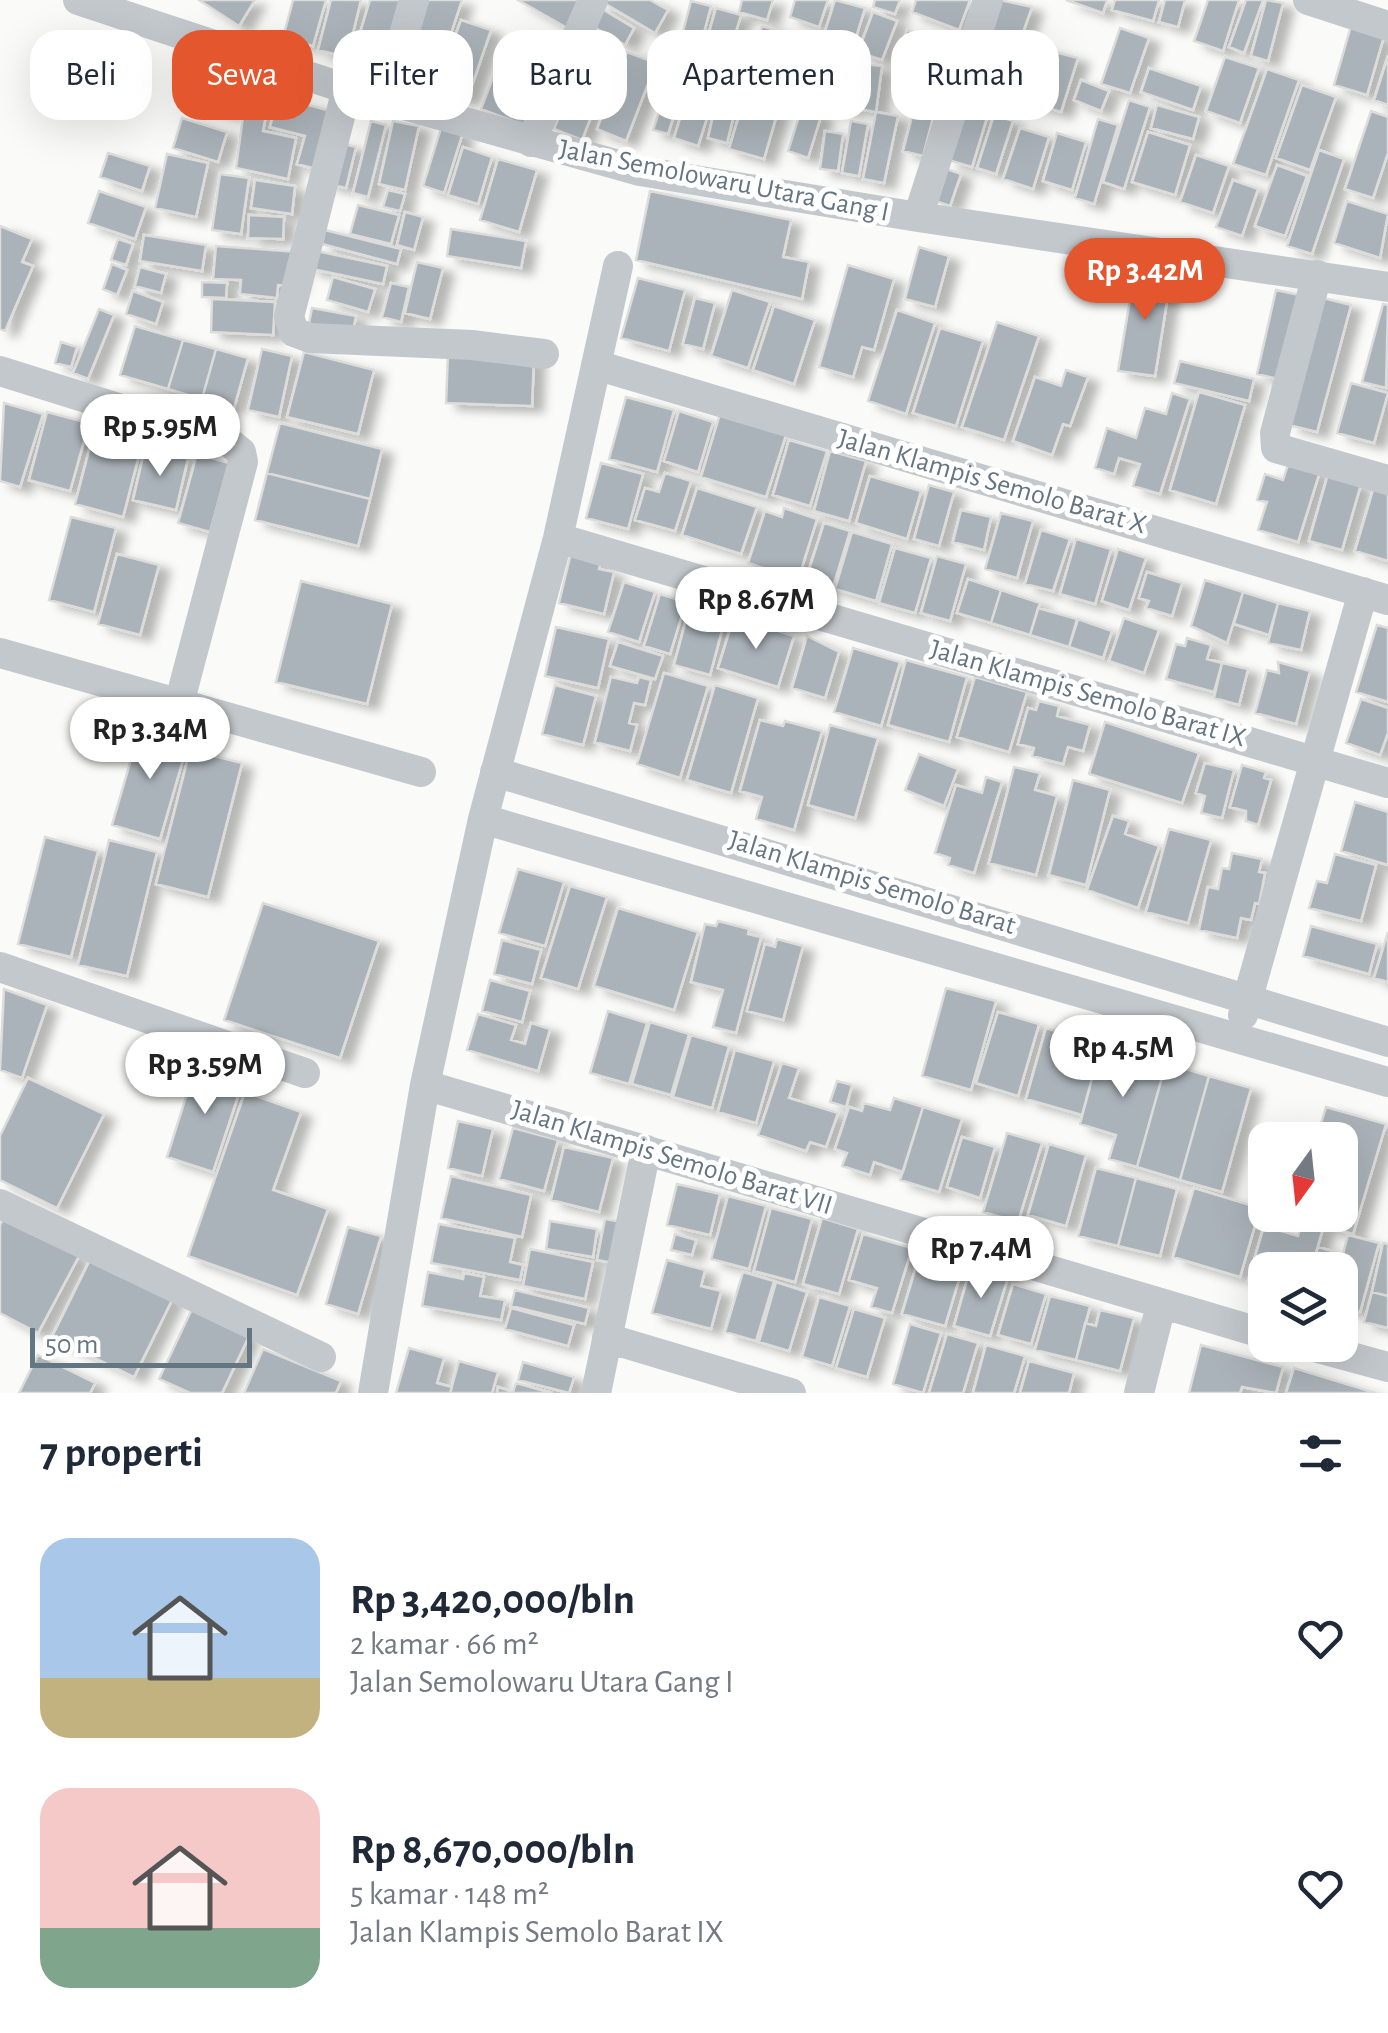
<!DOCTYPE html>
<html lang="id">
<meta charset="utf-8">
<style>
body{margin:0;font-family:"Alegreya Sans",sans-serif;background:#f2f2f3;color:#1f2937;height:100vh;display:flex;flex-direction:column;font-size:38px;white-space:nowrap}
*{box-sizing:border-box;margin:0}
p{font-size:32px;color:#747a83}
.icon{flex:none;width:55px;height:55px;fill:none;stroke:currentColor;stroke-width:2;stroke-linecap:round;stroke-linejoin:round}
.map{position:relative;height:1393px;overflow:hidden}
.drawer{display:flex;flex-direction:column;background:#fff;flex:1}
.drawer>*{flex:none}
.banner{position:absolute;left:30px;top:30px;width:1330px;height:90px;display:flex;gap:20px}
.needle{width:65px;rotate:195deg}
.tools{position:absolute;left:1248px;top:1122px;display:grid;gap:20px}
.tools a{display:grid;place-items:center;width:110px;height:110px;border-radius:20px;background:#fff;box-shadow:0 10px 40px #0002;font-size:50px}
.scale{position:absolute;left:30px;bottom:25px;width:222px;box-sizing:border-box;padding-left:10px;border:5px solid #657683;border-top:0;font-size:28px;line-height:35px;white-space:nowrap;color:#657683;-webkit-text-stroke:8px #fff;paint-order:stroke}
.price{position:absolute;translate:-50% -85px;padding:0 22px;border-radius:35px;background:#fff;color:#222;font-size:32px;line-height:65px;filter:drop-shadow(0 2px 5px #0008)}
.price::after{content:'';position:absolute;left:50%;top:60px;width:30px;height:22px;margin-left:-15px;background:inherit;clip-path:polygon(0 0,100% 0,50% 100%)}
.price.selected{background:#e4572e;color:#fff}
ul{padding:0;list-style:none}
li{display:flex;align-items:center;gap:30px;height:250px;padding:0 40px}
li span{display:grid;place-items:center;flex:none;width:280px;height:200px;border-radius:30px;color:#555}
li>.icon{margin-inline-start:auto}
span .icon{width:120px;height:120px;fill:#fffc;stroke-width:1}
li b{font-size:42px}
h2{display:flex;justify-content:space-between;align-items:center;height:120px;padding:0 40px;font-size:42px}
.tag{padding:0 35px;border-radius:30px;background:#fff;box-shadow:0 10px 40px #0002;font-size:35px;line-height:90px}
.tag.selected{background:#e4572e;color:#fff}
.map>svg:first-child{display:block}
</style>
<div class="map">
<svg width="1388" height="1393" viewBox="0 0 1388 1393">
<defs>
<filter id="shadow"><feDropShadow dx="11" dy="6" stdDeviation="5" flood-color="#0004"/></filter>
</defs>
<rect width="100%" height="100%" fill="#fafaf8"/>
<!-- building -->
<path fill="#aab3b9" stroke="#dcdcda" stroke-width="2.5" filter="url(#shadow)" d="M199 0H255L239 26Z
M293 0H326L313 46 283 38Z
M331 0H361L347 57 318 50Z
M370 0H402L382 69 352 60Z
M428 0H462L433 88 402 78Z
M518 0H586L569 29Z
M599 0H650L668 10 655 33Z
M742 0H773L767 20 739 12Z
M795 0H828L819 27 790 17Z
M835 0 865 8 852 50 822 41Z
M875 0H900L895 14 873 7Z
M916 0H970L959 30 912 12Z
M1000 0 1032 7 1020 41 989 30Z
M1066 0H1107L1103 13Z
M1115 0H1159L1153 21 1112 10Z
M1165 0H1185L1178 27 1159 22Z
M1208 0H1239L1223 51 1194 41Z
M1246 0H1263L1244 53 1229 47Z
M1266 0 1283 3 1268 61 1251 56Z
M691 1 711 6 696 63 676 58Z
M597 6 634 28 625 45 587 23Z
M716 8 741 15 726 64 702 57Z
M873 12 897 21 882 60 858 52Z
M461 20 491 30 467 100 436 89Z
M762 26 798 37 788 70 751 60Z
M1351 26 1384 36 1367 95 1334 85Z
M1120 28 1149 38 1130 93 1101 84Z
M907 30 950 42 938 85 895 73Z
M509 35 553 52 526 126 481 109Z
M1001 38 1078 58 1061 112 1016 98 1026 66 995 56Z
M627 52 656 63 626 141 597 129Z
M205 54 245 66 230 114 191 102Z
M1388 56V105L1374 100Z
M1225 57 1259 68 1240 123 1206 111Z
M978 61 1010 69 1002 99 970 91Z
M864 64 882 66 876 112 859 109Z
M579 65 607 76 582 140 554 129Z
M1149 68 1201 86 1193 110 1141 92Z
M1267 69 1299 80 1266 175 1233 164Z
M672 72 686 76 668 134 653 130Z
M693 77 718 84 698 146 674 138Z
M832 77 859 81 854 110 827 106Z
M750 79 784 89 764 159 729 149Z
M1081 80 1109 91 1101 111 1074 100Z
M1302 85 1336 97 1310 170 1276 158Z
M246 94 269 99 263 131 296 138 288 179 236 168Z
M718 94 738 98 727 143 708 138Z
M278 97 331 111 316 169 297 164 305 136 270 127Z
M1129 100 1150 107 1124 189 1103 182Z
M915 105 935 110 923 156 903 151Z
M1157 105 1199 117 1193 139 1151 128Z
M802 107 822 113 808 158 788 151Z
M965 107 988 114 972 167 948 160Z
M1371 111 1388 117V153L1373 198 1345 189Z
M876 112 898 116 884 183 863 179Z
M994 115 1013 121 996 174 977 168Z
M182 118 227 132 218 162 173 148Z
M1098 119 1118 125 1094 204 1075 198Z
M371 121 386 125 368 197 353 193Z
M393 121 419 126 405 190 379 184Z
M851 121 868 124 859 176 842 173Z
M442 125 463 132 444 193 423 186Z
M1020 128 1049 137 1033 189 1003 179Z
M825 131 843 134 838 171 820 169Z
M1148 132 1190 145 1175 195 1132 182Z
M1057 133 1086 142 1072 190 1043 181Z
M336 142 356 147 346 188 325 183Z
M463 147 492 157 478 204 448 195Z
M1319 150 1344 159 1312 254 1287 246Z
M108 153 150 166 142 191 100 177Z
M167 154 208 163 196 217 155 208Z
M1196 155 1229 166 1213 213 1180 202Z
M498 159 537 170 519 232 480 220Z
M1277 165 1307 176 1285 236 1255 226Z
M944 168 961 174 950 206 932 200Z
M220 174 249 178 241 234 212 230Z
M255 180 295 186 292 214 251 208Z
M1233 180 1258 189 1242 236 1216 227Z
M388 190 405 194 400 211 383 207Z
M99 191 146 207 135 239 88 223Z
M650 191 791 220 783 257 809 262 802 299 636 260Z
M1347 201 1388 214 1380 258 1334 243Z
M358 205 399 215 391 244 350 234Z
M405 212 423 217 414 250 397 245Z
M249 215 284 217 283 239 248 238Z
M0 226 32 239 22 262 33 266 5 331 0 329Z
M451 229 526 241 521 268 447 256Z
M325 230 401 249 397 264 322 244Z
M144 235 206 245 202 271 140 261Z
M118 239 133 244 126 265 111 260Z
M216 246 298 252 295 286 278 285 277 298 240 294 241 280 213 279Z
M919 247 949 256 935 307 905 299Z
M312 250 387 266 383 284 308 268Z
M417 262 443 268 430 319 405 313Z
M112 264 127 270 117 295 103 289Z
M848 265 894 279 874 350 862 347 853 377 819 367Z
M140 267 166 274 161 293 135 286Z
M1135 270 1171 276 1155 376 1118 371Z
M333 277 375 289 368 312 327 300Z
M638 278 685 290 669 351 621 338Z
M202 282 227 283 226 298 202 297Z
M391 283 409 287 401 322 382 317Z
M732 290 770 302 748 368 711 356Z
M1276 290 1304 296 1286 381 1257 374Z
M133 291 163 302 156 324 126 314Z
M695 298 715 303 703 349 683 344Z
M1323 298 1351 305 1317 432 1289 425Z
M212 299 275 302 273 335 211 332Z
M1383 304 1388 305 1386 388 1362 382Z
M774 306 815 320 794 384 753 370Z
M312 308 356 316 352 336 308 328Z
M99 309 114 315 88 379 73 373Z
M897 310 935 323 906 414 868 401Z
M997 322 1039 336 1004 440 962 427Z
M135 326 183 340 168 389 120 375Z
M940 328 983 341 956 426 913 413Z
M183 340 216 349 202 399 168 389Z
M61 342 77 347 71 367 55 363Z
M216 349 248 358 234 408 202 399Z
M262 349 292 356 279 417 248 410Z
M304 352 374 370 358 434 287 417Z
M448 353 534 356 532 406 446 403Z
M1180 361 1254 379 1249 401 1174 383Z
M1066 370 1088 377 1070 426 1063 424 1052 455 1013 441 1035 377 1061 386Z
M1351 383 1388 393 1374 443 1337 433Z
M1199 392 1245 405 1216 504 1170 490Z
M1172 393 1190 399 1160 494 1133 486 1140 464 1119 458 1114 474 1095 468 1107 428 1136 438 1145 408 1166 414Z
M626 397 674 410 657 472 609 459Z
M4 403 43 414 20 487 0 481Z
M679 411 713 422 698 472 664 461Z
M47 412 89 423 70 491 29 480Z
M720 414 786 435 766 497 701 477Z
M98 416 146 428 123 517 75 504Z
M280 423 382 449 370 499 267 473Z
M789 440 827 451 810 506 773 495Z
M145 448 188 458 176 510 133 500Z
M830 451 866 461 849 521 814 511Z
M197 454 229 463 210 532 178 523Z
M1289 462 1320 471 1298 542 1258 530 1267 502 1257 500 1265 474 1283 480Z
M601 463 643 474 628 529 586 518Z
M267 473 370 499 358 546 255 520Z
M665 473 691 481 675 531 635 520 645 488 659 492Z
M1328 474 1361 484 1342 550 1309 541Z
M870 476 921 491 907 539 856 523Z
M1376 480 1388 484V561L1355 551Z
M929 485 954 492 939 546 914 539Z
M697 488 757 507 741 554 682 535Z
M784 508 817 519 798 580 748 563 765 511 782 517Z
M961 510 991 517 984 550 953 542Z
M1001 513 1033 521 1017 578 985 569Z
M71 517 116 528 94 612 49 600Z
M824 523 850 531 833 587 806 579Z
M1041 530 1070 539 1053 591 1025 584Z
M852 532 892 544 876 601 835 589Z
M1076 539 1111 549 1095 604 1060 594Z
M895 548 931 558 915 613 879 603Z
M1118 549 1146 558 1129 610 1102 601Z
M571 553 601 561 599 569 614 572 604 614 559 603Z
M117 554 159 565 140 635 98 624Z
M937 556 966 564 950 621 921 613Z
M1147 572 1182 583 1172 616 1146 608 1149 601 1139 598Z
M968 579 1001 590 991 623 957 613Z
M1205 580 1243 592 1227 643 1191 626Z
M301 581 392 604 367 704 276 682Z
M624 582 655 592 639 642 608 632Z
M1001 590 1040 603 1030 635 991 623Z
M1243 592 1278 603 1269 635 1234 624Z
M660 594 686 602 670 654 644 646Z
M1278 603 1310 611 1301 650 1268 643Z
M690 605 726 615 710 675 674 665Z
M1038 608 1077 619 1069 647 1030 635Z
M734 617 794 636 778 687 718 668Z
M1124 618 1159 630 1144 673 1109 661Z
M1078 619 1112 631 1103 658 1069 647Z
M1377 625 1388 628V702L1356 692Z
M556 627 609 639 598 688 545 676Z
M807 636 839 652 825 698 792 688Z
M1187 638 1211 645 1207 659 1222 663 1214 692 1166 679 1176 644 1185 646Z
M618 642 663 656 655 679 610 666Z
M853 648 900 662 881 726 834 712Z
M906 660 967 677 949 742 888 725Z
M1278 662 1310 671 1296 724 1255 713 1267 670 1279 673Z
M1222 663 1248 669 1239 705 1214 698Z
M664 673 708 686 680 778 637 764Z
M611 677 637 683 639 677 651 680 645 705 634 703 629 723 637 725 630 751 595 742Z
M975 677 1027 692 1009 752 957 737Z
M555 685 596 696 583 745 542 734Z
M715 685 758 698 731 793 687 780Z
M1361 699 1388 708V733L1380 755 1346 743Z
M1039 701 1059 706 1057 716 1090 725 1083 751 1068 747 1063 764 1032 756 1034 748 1018 744 1028 708 1036 710Z
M760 720 783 726 785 721 822 731 794 830 756 819 762 797 740 791Z
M1105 722 1199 753 1182 803 1089 774Z
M141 725 189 739 160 839 112 825Z
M830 725 878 738 855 818 808 805Z
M190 750 242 763 208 897 156 884Z
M919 754 958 769 944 806 905 790Z
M1205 763 1234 770 1222 818 1201 813 1205 796 1196 793Z
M1242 765 1266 772 1264 778 1271 780 1258 825 1246 821V811L1230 807Z
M1014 767 1040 773 1035 790 1057 796 1036 875 989 863Z
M986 777 1002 782 974 873 948 865 950 858 935 853 956 785 982 793Z
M1073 780 1110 790 1086 885 1049 875Z
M1355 802 1388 812V865L1341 851Z
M1113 816 1129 821 1125 834 1159 846 1138 908 1087 890Z
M1169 829 1211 840 1188 923 1146 912Z
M45 837 98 851 71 957 18 944Z
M109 840 157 852 127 976 78 965Z
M1232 853 1262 859 1259 872 1265 873 1259 904 1255 903 1251 920 1241 918 1237 938 1199 930 1208 887 1218 889 1222 868 1229 869Z
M1335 854 1376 865 1361 921 1309 908 1317 881 1327 883Z
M518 869 564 882 545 946 499 933Z
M570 886 607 897 578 989 541 978Z
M263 903 379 941 340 1058 224 1020Z
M618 908 698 932 674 1010 594 986Z
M718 921 749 929 748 934 761 937 736 1033 713 1027 723 990 691 982 705 924 716 926Z
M1311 926 1377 944 1369 974 1303 956Z
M1388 932V982L1374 978Z
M777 939 803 946 783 1020 747 1011 765 944 775 947Z
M502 940 541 950 532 984 494 974Z
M490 980 530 991 522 1022 482 1011Z
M946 988 996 1001 971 1090 922 1076Z
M4 989 47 1005 22 1078 0 1070Z
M608 1011 647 1023 629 1084 590 1073Z
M998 1012 1039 1024 1018 1096 976 1083Z
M478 1014 516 1025 511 1040 525 1044 531 1023 550 1029 538 1071 467 1050Z
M650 1022 689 1034 671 1095 632 1084Z
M1046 1028 1101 1045 1082 1115 1026 1099Z
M691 1035 729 1046 712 1108 673 1097Z
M1101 1045 1166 1063 1137 1167 1109 1159 1116 1135 1080 1124Z
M735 1050 774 1061 756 1123 718 1112Z
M197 1062 244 1078 213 1172 167 1157Z
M782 1063 799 1068 789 1098 838 1113 826 1147 810 1142 806 1151 758 1135Z
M1166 1063 1209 1076 1180 1180 1137 1167Z
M1209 1076 1251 1088 1222 1192 1180 1180Z
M28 1078 104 1114 57 1208 0 1180V1136Z
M837 1081 852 1085 846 1107 830 1102Z
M245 1092 301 1112 273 1190 328 1209 297 1295 188 1256Z
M894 1098 923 1107 903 1172 874 1162 870 1175 842 1166 847 1153 835 1149 849 1107 862 1111 864 1103 890 1110Z
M923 1107 962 1119 939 1192 900 1180Z
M1326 1107 1386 1124 1353 1234 1293 1216 1340 1215V1140H1316Z
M458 1121 493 1129 482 1176 448 1168Z
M513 1128 558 1140 544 1191 499 1179Z
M1007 1133 1042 1143 1018 1222 983 1212Z
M962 1137 995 1147 980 1198 947 1187Z
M1049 1144 1086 1155 1066 1226 1028 1215Z
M564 1147 613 1158 599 1212 551 1200Z
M1096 1168 1136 1178 1118 1246 1078 1236Z
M451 1176 531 1195 522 1237 441 1218Z
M1136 1178 1177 1189 1160 1256 1118 1246Z
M677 1184 720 1194 710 1235 667 1225Z
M1194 1188 1260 1208 1240 1277 1173 1257Z
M728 1196 766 1206 749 1269 711 1259Z
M771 1208 812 1219 795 1282 754 1271Z
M5 1216 79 1256 38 1333 0 1313V1225Z
M822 1218 858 1229 839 1294 803 1284Z
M605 1219 622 1222 614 1263 597 1260Z
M550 1221 597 1229 593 1257 546 1249Z
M1302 1222 1323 1228 1311 1270H1265V1286L1248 1281 1264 1226 1298 1236Z
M439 1224 515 1238 510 1262 523 1265 520 1280 431 1263Z
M348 1227 381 1236 358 1314 326 1304Z
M675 1234 696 1240 692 1255 671 1250Z
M863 1234 912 1248 892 1313 871 1307 877 1288 849 1280Z
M1348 1235 1379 1243 1360 1312 1340 1307V1270H1311L1318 1247 1343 1254Z
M1383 1243 1388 1244V1296L1372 1292Z
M922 1247 965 1259 945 1326 902 1314Z
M530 1249 593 1262 585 1299 523 1286Z
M92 1256 174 1296 134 1377 52 1337Z
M667 1260 705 1270 701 1286 721 1291 711 1329 652 1313Z
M971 1266 1008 1277 990 1336 954 1326Z
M428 1272 463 1279 464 1273 484 1277 480 1296 505 1300 501 1320 422 1306Z
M743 1272 774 1281 756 1341 725 1332Z
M776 1282 807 1292 789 1351 759 1342Z
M1013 1284 1046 1294 1031 1344 998 1335Z
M515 1290 589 1308 585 1324 511 1306Z
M1372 1292 1388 1296V1328L1364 1322Z
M1050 1296 1090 1306 1076 1360 1035 1350Z
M819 1297 850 1306 832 1366 802 1357Z
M511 1308 574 1325 568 1346 505 1329Z
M192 1309 249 1336 222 1393H190L159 1379Z
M854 1309 885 1318 867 1377 836 1368Z
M1100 1310 1134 1318 1120 1371 1076 1360 1085 1323 1096 1326Z
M910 1324 941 1333 923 1393 893 1384Z
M947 1334 978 1343 963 1393H929Z
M986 1345 1025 1356 1014 1393H973Z
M1201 1345 1283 1367 1276 1393 1242 1387 1240 1393H1189Z
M409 1348 444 1358 437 1383 452 1387 450 1393H396Z
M263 1349 341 1381 336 1393H244Z
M38 1355 95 1383 90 1393H19Z
M459 1361 498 1372 492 1393H450Z
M1029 1361 1074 1373 1069 1393H1020Z
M523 1362 574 1377 569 1393 518 1380Z
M1294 1368 1376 1393H1286Z
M516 1383 552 1393H497L498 1387 513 1392Z"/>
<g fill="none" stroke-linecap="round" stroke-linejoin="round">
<!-- street -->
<path stroke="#c3c8cc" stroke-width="30" d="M78 0 347 89 640 171 918 217 1388 287
M1308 0 1388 26
M347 89 289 317 294 332 310 338 472 345 544 354
M385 100 414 0
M531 142 593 0
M918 217 988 0
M1317 275 1275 433 1276 448 1388 480
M596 365 1388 600
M0 371 230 443 241 452 243 462 179 704
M558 538 1388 783
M0 653 421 772
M495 772 1388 1042
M483 819 1388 1082
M0 967 305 1073
M1243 1015 1363 592
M425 1085 1265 1334
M0 1204 321 1357
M607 1338 791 1393
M1307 1345 1388 1367
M373 1393 425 1085 483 819 558 538 618 266
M596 1393 646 1150
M1139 1393 1161 1305"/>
</g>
<g text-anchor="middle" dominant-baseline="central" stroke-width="10" stroke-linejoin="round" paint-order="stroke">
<!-- street labels -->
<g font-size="28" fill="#657683" stroke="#fff">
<text transform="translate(724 181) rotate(11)">Jalan Semolowaru Utara Gang I</text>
<text transform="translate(992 482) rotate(16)">Jalan Klampis Semolo Barat X</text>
<text transform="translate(1088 694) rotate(16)">Jalan Klampis Semolo Barat IX</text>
<text transform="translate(872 883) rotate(17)">Jalan Klampis Semolo Barat</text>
<text transform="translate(672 1158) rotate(17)">Jalan Klampis Semolo Barat VII</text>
</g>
</g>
</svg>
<div class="tools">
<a><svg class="needle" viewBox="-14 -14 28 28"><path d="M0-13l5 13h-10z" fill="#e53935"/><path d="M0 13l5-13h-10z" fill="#747a83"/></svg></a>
<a><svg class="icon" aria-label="layers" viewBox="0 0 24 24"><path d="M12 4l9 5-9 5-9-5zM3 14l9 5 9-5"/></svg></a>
</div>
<div class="scale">50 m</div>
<b class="price selected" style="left:1145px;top:323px">Rp 3.42M</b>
<b class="price" style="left:160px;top:479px">Rp 5.95M</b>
<b class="price" style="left:756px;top:652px">Rp 8.67M</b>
<b class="price" style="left:150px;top:782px">Rp 3.34M</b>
<b class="price" style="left:1123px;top:1100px">Rp 4.5M</b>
<b class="price" style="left:205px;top:1117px">Rp 3.59M</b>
<b class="price" style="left:981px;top:1301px">Rp 7.4M</b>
<div class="banner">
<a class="tag">Beli</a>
<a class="tag selected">Sewa</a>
<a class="tag">Filter</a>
<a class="tag">Baru</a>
<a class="tag">Apartemen</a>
<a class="tag">Rumah</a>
</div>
</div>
<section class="drawer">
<h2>7 properti<svg class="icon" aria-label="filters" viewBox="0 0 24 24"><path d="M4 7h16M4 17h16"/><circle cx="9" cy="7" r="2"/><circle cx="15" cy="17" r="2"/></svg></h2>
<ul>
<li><span style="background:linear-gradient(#a9c7e8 70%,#c2b280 0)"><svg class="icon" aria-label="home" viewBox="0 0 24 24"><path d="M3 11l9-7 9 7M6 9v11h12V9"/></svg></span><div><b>Rp 3,420,000/bln</b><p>2 kamar · 66 m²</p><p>Jalan Semolowaru Utara Gang I</p></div><svg class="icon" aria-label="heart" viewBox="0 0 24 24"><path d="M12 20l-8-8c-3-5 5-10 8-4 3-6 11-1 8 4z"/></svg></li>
<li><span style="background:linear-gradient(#f6c9c9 70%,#7fa58c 0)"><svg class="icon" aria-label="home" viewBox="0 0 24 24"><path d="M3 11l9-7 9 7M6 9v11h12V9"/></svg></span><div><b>Rp 8,670,000/bln</b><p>5 kamar · 148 m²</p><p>Jalan Klampis Semolo Barat IX</p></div><svg class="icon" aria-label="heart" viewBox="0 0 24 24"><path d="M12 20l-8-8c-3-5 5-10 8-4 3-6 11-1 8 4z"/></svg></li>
</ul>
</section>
